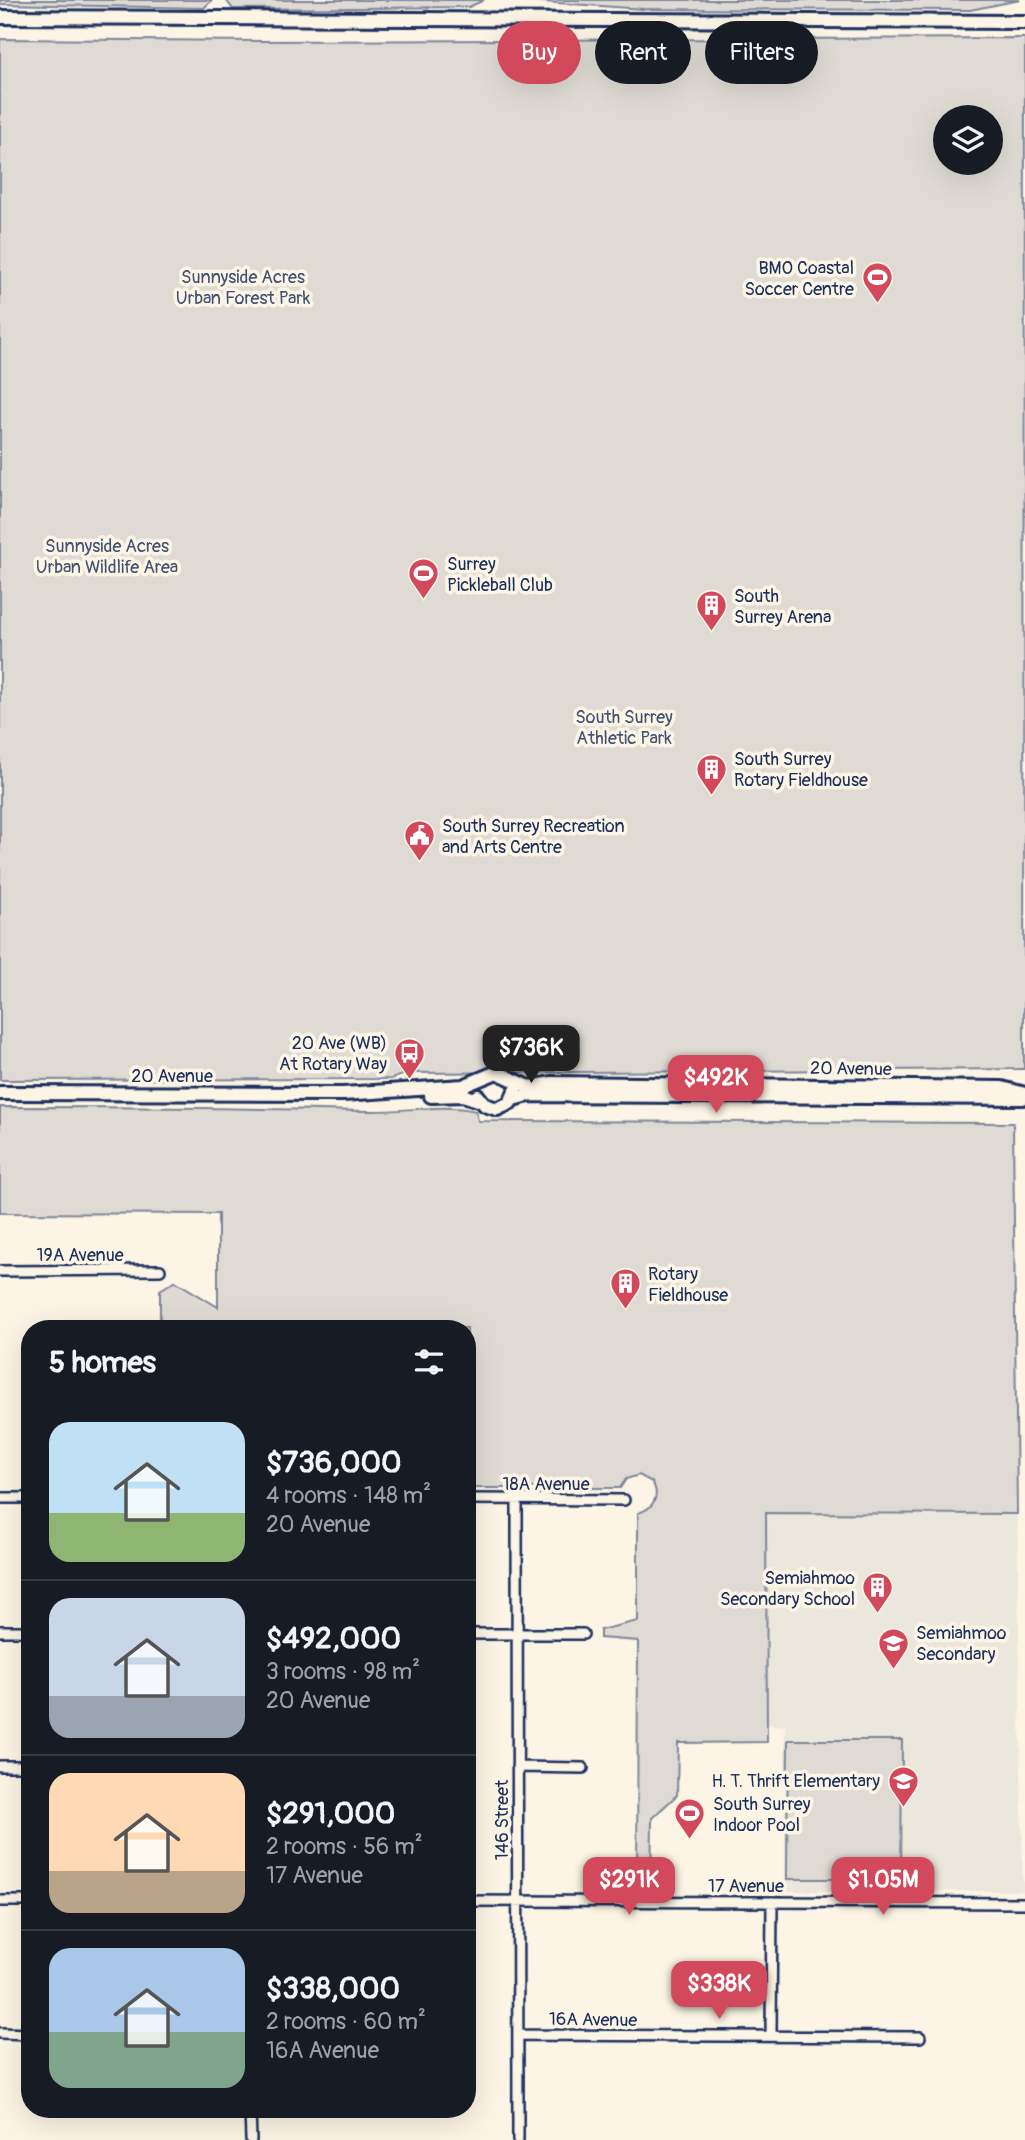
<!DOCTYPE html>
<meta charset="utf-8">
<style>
body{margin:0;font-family:Pangolin,sans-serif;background:#242831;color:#f1f3f6;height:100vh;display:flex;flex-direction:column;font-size:26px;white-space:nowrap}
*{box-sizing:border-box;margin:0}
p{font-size:23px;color:#9ea1a6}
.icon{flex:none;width:38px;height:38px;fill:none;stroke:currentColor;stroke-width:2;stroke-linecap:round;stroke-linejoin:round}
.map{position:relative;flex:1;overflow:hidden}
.sheet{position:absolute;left:21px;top:1320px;width:455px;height:798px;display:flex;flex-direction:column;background:#171b24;border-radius:28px;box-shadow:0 7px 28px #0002}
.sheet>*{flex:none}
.top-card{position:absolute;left:497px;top:21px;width:422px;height:63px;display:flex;gap:14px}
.controls{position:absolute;left:933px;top:105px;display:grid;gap:14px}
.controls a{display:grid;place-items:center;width:70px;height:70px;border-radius:50%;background:#171b24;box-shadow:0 7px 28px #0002;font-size:35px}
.price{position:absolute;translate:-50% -60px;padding:0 16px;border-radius:14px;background:#d1495b;color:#fff;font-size:23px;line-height:46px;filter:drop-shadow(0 2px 4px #0008)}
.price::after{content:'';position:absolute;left:50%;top:42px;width:21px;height:16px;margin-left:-10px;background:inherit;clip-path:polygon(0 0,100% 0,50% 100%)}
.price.on{background:#222;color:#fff}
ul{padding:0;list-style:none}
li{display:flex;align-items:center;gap:21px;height:175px;padding:0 28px}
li+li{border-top:2px solid #363941}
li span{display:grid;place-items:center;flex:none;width:196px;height:140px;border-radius:21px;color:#555}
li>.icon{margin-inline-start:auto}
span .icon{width:84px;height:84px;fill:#fffc;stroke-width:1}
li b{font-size:30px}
h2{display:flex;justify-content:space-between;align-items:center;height:84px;padding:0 28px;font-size:30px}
.chip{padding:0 24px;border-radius:32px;background:#171b24;box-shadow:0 7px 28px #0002;font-size:24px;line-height:63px}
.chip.on{background:#d1495b;color:#fff}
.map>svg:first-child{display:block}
</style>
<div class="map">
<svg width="1025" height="2140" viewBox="0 0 1025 2140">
<rect width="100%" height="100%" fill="#fcf5e5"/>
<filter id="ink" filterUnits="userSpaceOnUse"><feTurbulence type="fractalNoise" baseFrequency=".0143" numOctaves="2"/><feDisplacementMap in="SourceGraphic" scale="14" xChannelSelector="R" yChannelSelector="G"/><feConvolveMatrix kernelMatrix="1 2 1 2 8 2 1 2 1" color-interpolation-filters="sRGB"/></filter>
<g filter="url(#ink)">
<!-- built -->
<path fill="#ece7dc" d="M766 1513 1017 1514 1023 1891H785V1726L767 1724Z"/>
<!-- green -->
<path fill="#dfdbd4" stroke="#7d8599" stroke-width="2" fill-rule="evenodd" d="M0 0H212L204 8 0 4Z
M226 0H484L469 7 233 9Z
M515 0H1020L970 10 643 9Z
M1025 38 1024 1069 408 1073 391 1079 0 1080V39L260 41ZM945 117H990V163H945Z
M0 1107C123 1107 246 1108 369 1111 404 1112 443 1103 476 1111L478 1121 1013 1123 1017 1514 766 1513 767 1742 678 1743 677 1795 652 1818 651 1889 637 1888 638 1641 600 1638V1630L638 1621V1513C653 1509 661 1496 652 1482L639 1475 626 1479 620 1488H467V1328H160V1290L175 1281 218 1307V1214L0 1213Z
M788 1740H902L901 1879H787Z"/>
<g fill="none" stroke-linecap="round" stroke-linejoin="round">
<defs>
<path id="street" d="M0 1271 160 1270
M0 1498H30
M467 1499 624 1500
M517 1499 518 2140
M0 1631H30
M467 1634H583
M0 1766H30
M517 1767 583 1768
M0 1901H30
M467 1901 1025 1903
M0 2033 30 2034
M518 2035 920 2037
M771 2036 772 1902
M250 2109 251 2140"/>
<path id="secondary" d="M0 17 1025 22
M0 1093 343 1094 463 1086 497 1072 529 1087 552 1083 1002 1088 1025 1094
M431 1096 463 1095 481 1101
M478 1096 485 1105 497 1109 510 1103 515 1091
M513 1099 529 1095 1023 1098"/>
</defs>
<!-- street casing -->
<use href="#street" stroke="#1b2f5e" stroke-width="14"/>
<!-- secondary casing -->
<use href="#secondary" stroke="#1b2f5e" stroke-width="18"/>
<!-- street -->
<use href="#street" stroke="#fcf5e5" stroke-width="9"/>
<!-- secondary -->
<use href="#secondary" stroke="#fcf5e5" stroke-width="12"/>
</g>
</g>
<!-- icons -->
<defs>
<symbol id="stadium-pin" viewBox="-11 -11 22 30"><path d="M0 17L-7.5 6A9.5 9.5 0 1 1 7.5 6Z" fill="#d1495b" stroke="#fcf5e5"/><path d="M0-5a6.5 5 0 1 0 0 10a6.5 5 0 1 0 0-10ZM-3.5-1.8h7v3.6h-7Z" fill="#fff"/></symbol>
<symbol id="building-pin" viewBox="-11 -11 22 30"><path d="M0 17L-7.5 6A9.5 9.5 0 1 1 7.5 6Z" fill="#d1495b" stroke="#fcf5e5"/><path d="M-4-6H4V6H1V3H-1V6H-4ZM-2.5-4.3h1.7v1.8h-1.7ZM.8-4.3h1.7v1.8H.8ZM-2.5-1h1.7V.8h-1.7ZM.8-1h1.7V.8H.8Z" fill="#fff"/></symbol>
<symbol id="civic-pin" viewBox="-11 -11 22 30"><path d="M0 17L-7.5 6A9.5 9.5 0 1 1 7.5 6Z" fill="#d1495b" stroke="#fcf5e5"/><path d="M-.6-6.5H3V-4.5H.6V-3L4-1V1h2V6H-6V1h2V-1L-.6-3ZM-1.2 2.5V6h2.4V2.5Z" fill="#fff"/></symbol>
<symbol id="bus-pin" viewBox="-11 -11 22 30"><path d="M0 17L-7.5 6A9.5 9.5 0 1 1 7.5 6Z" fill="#d1495b" stroke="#fcf5e5"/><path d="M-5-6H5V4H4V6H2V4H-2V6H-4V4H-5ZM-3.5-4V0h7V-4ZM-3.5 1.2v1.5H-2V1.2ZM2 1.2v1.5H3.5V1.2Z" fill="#fff"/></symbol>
<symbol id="school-pin" viewBox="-11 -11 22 30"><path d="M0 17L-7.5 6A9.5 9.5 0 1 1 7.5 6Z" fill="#d1495b" stroke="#fcf5e5"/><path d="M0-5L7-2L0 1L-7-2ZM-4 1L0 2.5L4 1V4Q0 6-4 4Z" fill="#fff"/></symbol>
</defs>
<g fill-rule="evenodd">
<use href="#stadium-pin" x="860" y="260" width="35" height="47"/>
<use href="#stadium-pin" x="406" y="556" width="35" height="47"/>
<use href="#building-pin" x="694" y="588" width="35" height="47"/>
<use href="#building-pin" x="694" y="752" width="35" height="47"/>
<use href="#civic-pin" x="402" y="818" width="35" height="47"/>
<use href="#bus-pin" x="392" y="1036" width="35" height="47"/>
<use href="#building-pin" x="608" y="1266" width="35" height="47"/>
<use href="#building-pin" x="860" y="1570" width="35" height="47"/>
<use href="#school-pin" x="876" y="1626" width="35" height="47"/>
<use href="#school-pin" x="886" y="1764" width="35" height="47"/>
<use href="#stadium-pin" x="672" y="1796" width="35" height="47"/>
</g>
<g text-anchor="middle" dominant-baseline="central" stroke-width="7" stroke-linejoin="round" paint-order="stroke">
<!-- poi labels -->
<g font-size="18" fill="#1b2f5e" stroke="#fcf5e5" text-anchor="start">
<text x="854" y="268" text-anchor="end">BMO Coastal<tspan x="854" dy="21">Soccer Centre</tspan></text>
<text x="447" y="564">Surrey<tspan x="447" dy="21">Pickleball Club</tspan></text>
<text x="734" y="596">South<tspan x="734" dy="21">Surrey Arena</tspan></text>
<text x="734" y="759">South Surrey<tspan x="734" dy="21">Rotary Fieldhouse</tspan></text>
<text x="442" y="826">South Surrey Recreation<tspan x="442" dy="21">and Arts Centre</tspan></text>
<text x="387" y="1043" text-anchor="end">20 Ave (WB)<tspan x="387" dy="21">At Rotary Way</tspan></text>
<text x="648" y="1274">Rotary<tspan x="648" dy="21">Fieldhouse</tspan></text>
<text x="855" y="1578" text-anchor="end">Semiahmoo<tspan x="855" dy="21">Secondary School</tspan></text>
<text x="916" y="1633">Semiahmoo<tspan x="916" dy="21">Secondary</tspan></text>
<text x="880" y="1781" text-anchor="end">H. T. Thrift Elementary</text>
<text x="713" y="1804">South Surrey<tspan x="713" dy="21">Indoor Pool</tspan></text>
</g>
<!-- park labels -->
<g font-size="18" fill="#425176" stroke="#fcf5e5">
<text x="243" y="277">Sunnyside Acres<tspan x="243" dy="21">Urban Forest Park</tspan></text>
<text x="107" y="546">Sunnyside Acres<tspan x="107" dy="21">Urban Wildlife Area</tspan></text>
<text x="624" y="717">South Surrey<tspan x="624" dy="21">Athletic Park</tspan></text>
</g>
<!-- street labels -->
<g font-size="18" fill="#1b2f5e" stroke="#fcf5e5">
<text transform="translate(851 1069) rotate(1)">20 Avenue</text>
<text x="172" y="1076">20 Avenue</text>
<text x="80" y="1255">19A Avenue</text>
<text x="546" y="1484">18A Avenue</text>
<text transform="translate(502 1820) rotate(-90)">146 Street</text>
<text x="746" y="1886">17 Avenue</text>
<text transform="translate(593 2020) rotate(1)">16A Avenue</text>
</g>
</g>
</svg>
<div class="controls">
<a><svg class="icon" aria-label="layers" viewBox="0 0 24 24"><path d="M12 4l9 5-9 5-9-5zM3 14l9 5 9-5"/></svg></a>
</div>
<b class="price on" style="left:531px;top:1085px">$736K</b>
<b class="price" style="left:716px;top:1115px">$492K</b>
<b class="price" style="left:629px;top:1917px">$291K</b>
<b class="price" style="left:883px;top:1917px">$1.05M</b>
<b class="price" style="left:719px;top:2021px">$338K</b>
<div class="top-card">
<a class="chip on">Buy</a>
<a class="chip">Rent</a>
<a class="chip">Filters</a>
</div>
<section class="sheet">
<h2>5 homes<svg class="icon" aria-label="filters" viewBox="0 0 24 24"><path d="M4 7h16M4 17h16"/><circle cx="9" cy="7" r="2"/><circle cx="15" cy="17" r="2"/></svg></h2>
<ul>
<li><span style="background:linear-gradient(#bfe0f5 65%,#8fb573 0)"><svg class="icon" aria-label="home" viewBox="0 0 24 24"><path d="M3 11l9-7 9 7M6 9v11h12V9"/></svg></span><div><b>$736,000</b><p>4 rooms · 148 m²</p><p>20 Avenue</p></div></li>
<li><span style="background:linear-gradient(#c9d6e8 70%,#9aa5b1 0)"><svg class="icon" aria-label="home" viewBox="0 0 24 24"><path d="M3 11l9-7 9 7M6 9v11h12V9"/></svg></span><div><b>$492,000</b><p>3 rooms · 98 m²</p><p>20 Avenue</p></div></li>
<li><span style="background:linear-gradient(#ffd9b3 70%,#b9a48a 0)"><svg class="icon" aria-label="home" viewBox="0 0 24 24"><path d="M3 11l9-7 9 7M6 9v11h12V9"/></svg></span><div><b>$291,000</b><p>2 rooms · 56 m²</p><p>17 Avenue</p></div></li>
<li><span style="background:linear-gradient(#a9c7e8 60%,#7fa58c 0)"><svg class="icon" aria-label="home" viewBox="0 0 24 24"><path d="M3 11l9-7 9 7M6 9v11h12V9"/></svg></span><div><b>$338,000</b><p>2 rooms · 60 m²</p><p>16A Avenue</p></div></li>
</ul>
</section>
</div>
